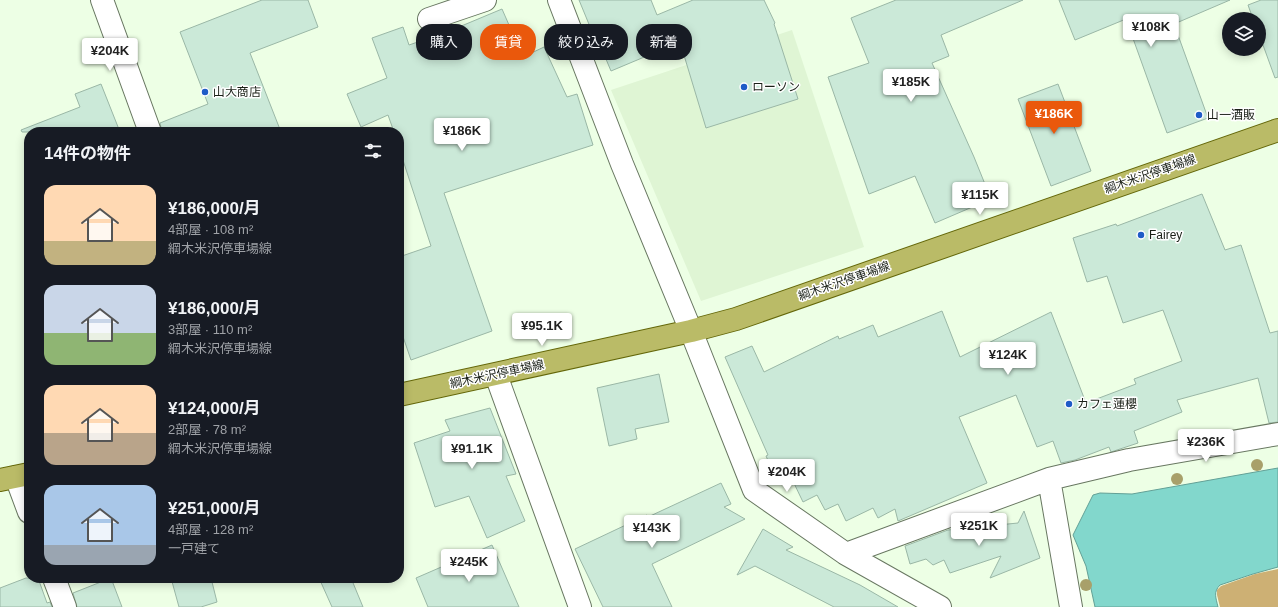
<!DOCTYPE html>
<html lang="ja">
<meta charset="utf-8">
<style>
body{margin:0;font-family:Helvetica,"Noto Sans JP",sans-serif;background:#242831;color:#f1f3f6;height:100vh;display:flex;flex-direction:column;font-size:15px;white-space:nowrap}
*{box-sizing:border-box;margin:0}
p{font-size:13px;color:#9ea1a6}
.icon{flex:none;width:22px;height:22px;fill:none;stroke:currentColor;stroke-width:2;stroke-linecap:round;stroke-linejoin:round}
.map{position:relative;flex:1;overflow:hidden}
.drawer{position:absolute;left:24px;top:127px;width:380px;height:456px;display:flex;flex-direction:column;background:#171b24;border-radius:16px;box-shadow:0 2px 10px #0003}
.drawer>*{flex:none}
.top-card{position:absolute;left:416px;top:24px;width:380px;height:36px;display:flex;gap:8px}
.buttons{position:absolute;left:1222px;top:12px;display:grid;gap:8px}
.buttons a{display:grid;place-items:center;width:44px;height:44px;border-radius:50%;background:#171b24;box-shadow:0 2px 10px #0003;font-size:20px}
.price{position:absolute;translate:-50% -34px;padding:0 9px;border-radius:4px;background:#fff;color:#222;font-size:13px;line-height:26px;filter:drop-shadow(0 1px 2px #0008)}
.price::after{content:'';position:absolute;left:50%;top:24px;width:12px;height:9px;margin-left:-6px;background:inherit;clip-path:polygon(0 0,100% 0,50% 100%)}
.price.current{background:#ea580c;color:#fff}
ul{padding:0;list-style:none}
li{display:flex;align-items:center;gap:12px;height:100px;padding:0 20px}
li span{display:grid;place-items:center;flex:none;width:112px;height:80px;border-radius:12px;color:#555}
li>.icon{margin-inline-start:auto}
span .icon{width:48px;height:48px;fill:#fffc;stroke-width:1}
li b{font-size:17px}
h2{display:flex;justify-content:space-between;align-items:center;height:48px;padding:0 20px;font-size:17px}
.pill{padding:0 14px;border-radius:16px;background:#171b24;box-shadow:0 2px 10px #0003;font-size:14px;line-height:36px}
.pill.current{background:#ea580c;color:#fff}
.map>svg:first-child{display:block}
</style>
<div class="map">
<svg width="1278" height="607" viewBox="0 0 1278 607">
<rect width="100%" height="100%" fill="#edffe5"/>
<!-- built -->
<path fill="#dff5d4" d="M792 30 864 247 701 301 611 90Z"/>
<!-- forest -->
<path fill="#cdb074" d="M1278 569V607H1220L1217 595V590L1221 586 1255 574Z"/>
<!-- water -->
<path fill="#82d7cc" stroke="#63a096" d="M1278 468V567L1253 574 1220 585C1213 592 1216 598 1218 607H1095L1086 566 1073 535 1093 495 1100 493 1132 494Z"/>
<!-- building -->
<path fill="#cbe9d8" stroke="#9ab7a6" d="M262 0H308L318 27 250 53 281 132H162L160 123 208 104 180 32Z
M579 0H651L657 15 693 0H764L775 23 774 24 798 99 706 128 680 42 611 71 595 33 593 34Z
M896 0H1023L941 35 949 56 932 63 974 157 991 199 935 223 915 176 869 194 828 77 869 63 851 18Z
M1059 0H1230L1174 24 1208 118 1167 133 1126 19 1075 40Z
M1261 0H1278V77L1275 78 1259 34V19H1253L1248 5Z
M502 9 523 57 544 47 567 97 577 94 593 145 444 193 492 331 411 360 399 325V257L431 246 399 148V132H394L388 115 361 127 347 94 387 78 372 38 403 27 409 45 447 32Z
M101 84 120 132H22L21 130 80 107 75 94Z
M1058 84 1091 171 1051 186 1018 99Z
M1202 194 1225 250 1241 245 1270 333 1278 331V422L1269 423 1258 378 1177 400 1182 412 1134 431 1138 443 1111 452 1109 447 1075 460 1061 463 1053 441 1037 447 1016 395 959 417 987 483 898 521 895 509 878 518 873 508 846 521 838 504 825 510 817 495 803 502 791 477 778 483 766 456 768 455 725 357 752 346 764 372 838 336 839 339 873 325 878 337 942 311 960 357 1051 312 1086 403 1136 384 1134 379 1182 361 1163 310 1123 323 1107 276 1087 282 1073 238 1116 224 1117 226Z
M659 374 669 422 635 429 637 439 609 446 597 388Z
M490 408 516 474 506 476 525 521 487 538 469 496 435 507 414 443 450 431 445 420Z
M721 483 731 504 724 507 745 519 652 564 672 607H603L575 549 647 515 648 517Z
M1024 511 1040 558 990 578 1001 556 950 573 944 560 933 565 926 559 910 564 905 546 948 530 1018 523Z
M763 529 793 547 786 550 860 585 898 607H834L755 566 737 575Z
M492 545 519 607H428L416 578Z
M26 578H38L47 603 50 602 52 607H0V588Z
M111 578 122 607H77L73 593Z
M171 578H211L217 602 201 607H179Z
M319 578H351L363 607H332Z"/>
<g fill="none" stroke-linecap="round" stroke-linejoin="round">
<defs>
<path id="minor" d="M102 0 150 132
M559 0 622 164 691 331 754 490 846 554 940 607
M429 19 485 0
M496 375 580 607
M16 477 29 512
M846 554 1049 479
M54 578 65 607
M1071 607 1049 479 1129 460 1278 434"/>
<path id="major" d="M399 395 691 331 736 319 1278 130
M0 480 29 474"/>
</defs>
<!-- minor casing -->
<use href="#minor" stroke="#687761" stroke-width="24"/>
<!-- major casing -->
<use href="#major" stroke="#646709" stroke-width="24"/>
<!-- minor -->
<use href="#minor" stroke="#fff" stroke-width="22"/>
<!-- major -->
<use href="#major" stroke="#babb67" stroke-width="22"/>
</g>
<!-- trees -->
<g fill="#a8a06a">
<circle cx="1257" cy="465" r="6"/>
<circle cx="1177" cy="479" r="6"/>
<circle cx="1086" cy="585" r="6"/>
</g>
<!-- markers -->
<g fill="#1f5bc7" stroke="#fff" stroke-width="1.5">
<circle cx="744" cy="87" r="4"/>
<circle cx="205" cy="92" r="4"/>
<circle cx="1199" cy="115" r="4"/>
<circle cx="1141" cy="235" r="4"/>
<circle cx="1069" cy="404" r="4"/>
</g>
<g text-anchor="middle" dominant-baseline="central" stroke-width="3" stroke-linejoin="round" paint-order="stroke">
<!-- poi labels -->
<g font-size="12" fill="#1a2017" stroke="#fff" text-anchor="start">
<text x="752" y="87">ローソン</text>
<text x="213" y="92">山大商店</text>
<text x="1207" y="115">山一酒販</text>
<text x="1149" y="235">Fairey</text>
<text x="1077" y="404">カフェ蓮櫻</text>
</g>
<!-- street labels -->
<g font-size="12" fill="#1a2017" stroke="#fff">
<text transform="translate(1150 174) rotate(-19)">綱木米沢停車場線</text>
<text transform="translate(844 281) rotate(-19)">綱木米沢停車場線</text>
<text transform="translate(497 374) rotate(-12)">綱木米沢停車場線</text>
</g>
</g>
</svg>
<div class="buttons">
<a><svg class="icon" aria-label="layers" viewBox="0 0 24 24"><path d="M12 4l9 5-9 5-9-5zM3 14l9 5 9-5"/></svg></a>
</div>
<b class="price" style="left:1151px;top:48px">¥108K</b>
<b class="price" style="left:110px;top:72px">¥204K</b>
<b class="price" style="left:911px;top:103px">¥185K</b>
<b class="price current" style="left:1054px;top:135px">¥186K</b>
<b class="price" style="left:462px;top:152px">¥186K</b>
<b class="price" style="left:980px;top:216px">¥115K</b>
<b class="price" style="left:542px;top:347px">¥95.1K</b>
<b class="price" style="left:1008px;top:376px">¥124K</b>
<b class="price" style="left:1206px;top:463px">¥236K</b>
<b class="price" style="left:472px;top:470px">¥91.1K</b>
<b class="price" style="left:787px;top:493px">¥204K</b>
<b class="price" style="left:979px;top:547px">¥251K</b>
<b class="price" style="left:652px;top:549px">¥143K</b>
<b class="price" style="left:469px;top:583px">¥245K</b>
<div class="top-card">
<a class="pill">購入</a>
<a class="pill current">賃貸</a>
<a class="pill">絞り込み</a>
<a class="pill">新着</a>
</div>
<section class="drawer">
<h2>14件の物件<svg class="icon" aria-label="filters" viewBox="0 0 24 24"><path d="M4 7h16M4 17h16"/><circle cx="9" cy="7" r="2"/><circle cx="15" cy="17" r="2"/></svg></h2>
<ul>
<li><span style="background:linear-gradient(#ffd9b3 70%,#c2b280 0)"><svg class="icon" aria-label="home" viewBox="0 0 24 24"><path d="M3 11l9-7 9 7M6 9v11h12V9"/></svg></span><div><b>¥186,000/月</b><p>4部屋 · 108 m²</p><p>綱木米沢停車場線</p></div></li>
<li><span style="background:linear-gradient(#c9d6e8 60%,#8fb573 0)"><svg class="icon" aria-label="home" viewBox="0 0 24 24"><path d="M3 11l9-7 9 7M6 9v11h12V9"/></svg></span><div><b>¥186,000/月</b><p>3部屋 · 110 m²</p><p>綱木米沢停車場線</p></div></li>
<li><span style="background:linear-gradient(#ffd9b3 60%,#b9a48a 0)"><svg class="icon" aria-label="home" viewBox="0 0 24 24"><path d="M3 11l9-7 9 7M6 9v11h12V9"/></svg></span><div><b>¥124,000/月</b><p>2部屋 · 78 m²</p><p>綱木米沢停車場線</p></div></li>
<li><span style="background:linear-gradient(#a9c7e8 75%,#9aa5b1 0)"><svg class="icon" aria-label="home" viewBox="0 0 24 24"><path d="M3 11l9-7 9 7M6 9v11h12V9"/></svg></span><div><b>¥251,000/月</b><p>4部屋 · 128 m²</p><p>一戸建て</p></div></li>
</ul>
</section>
</div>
